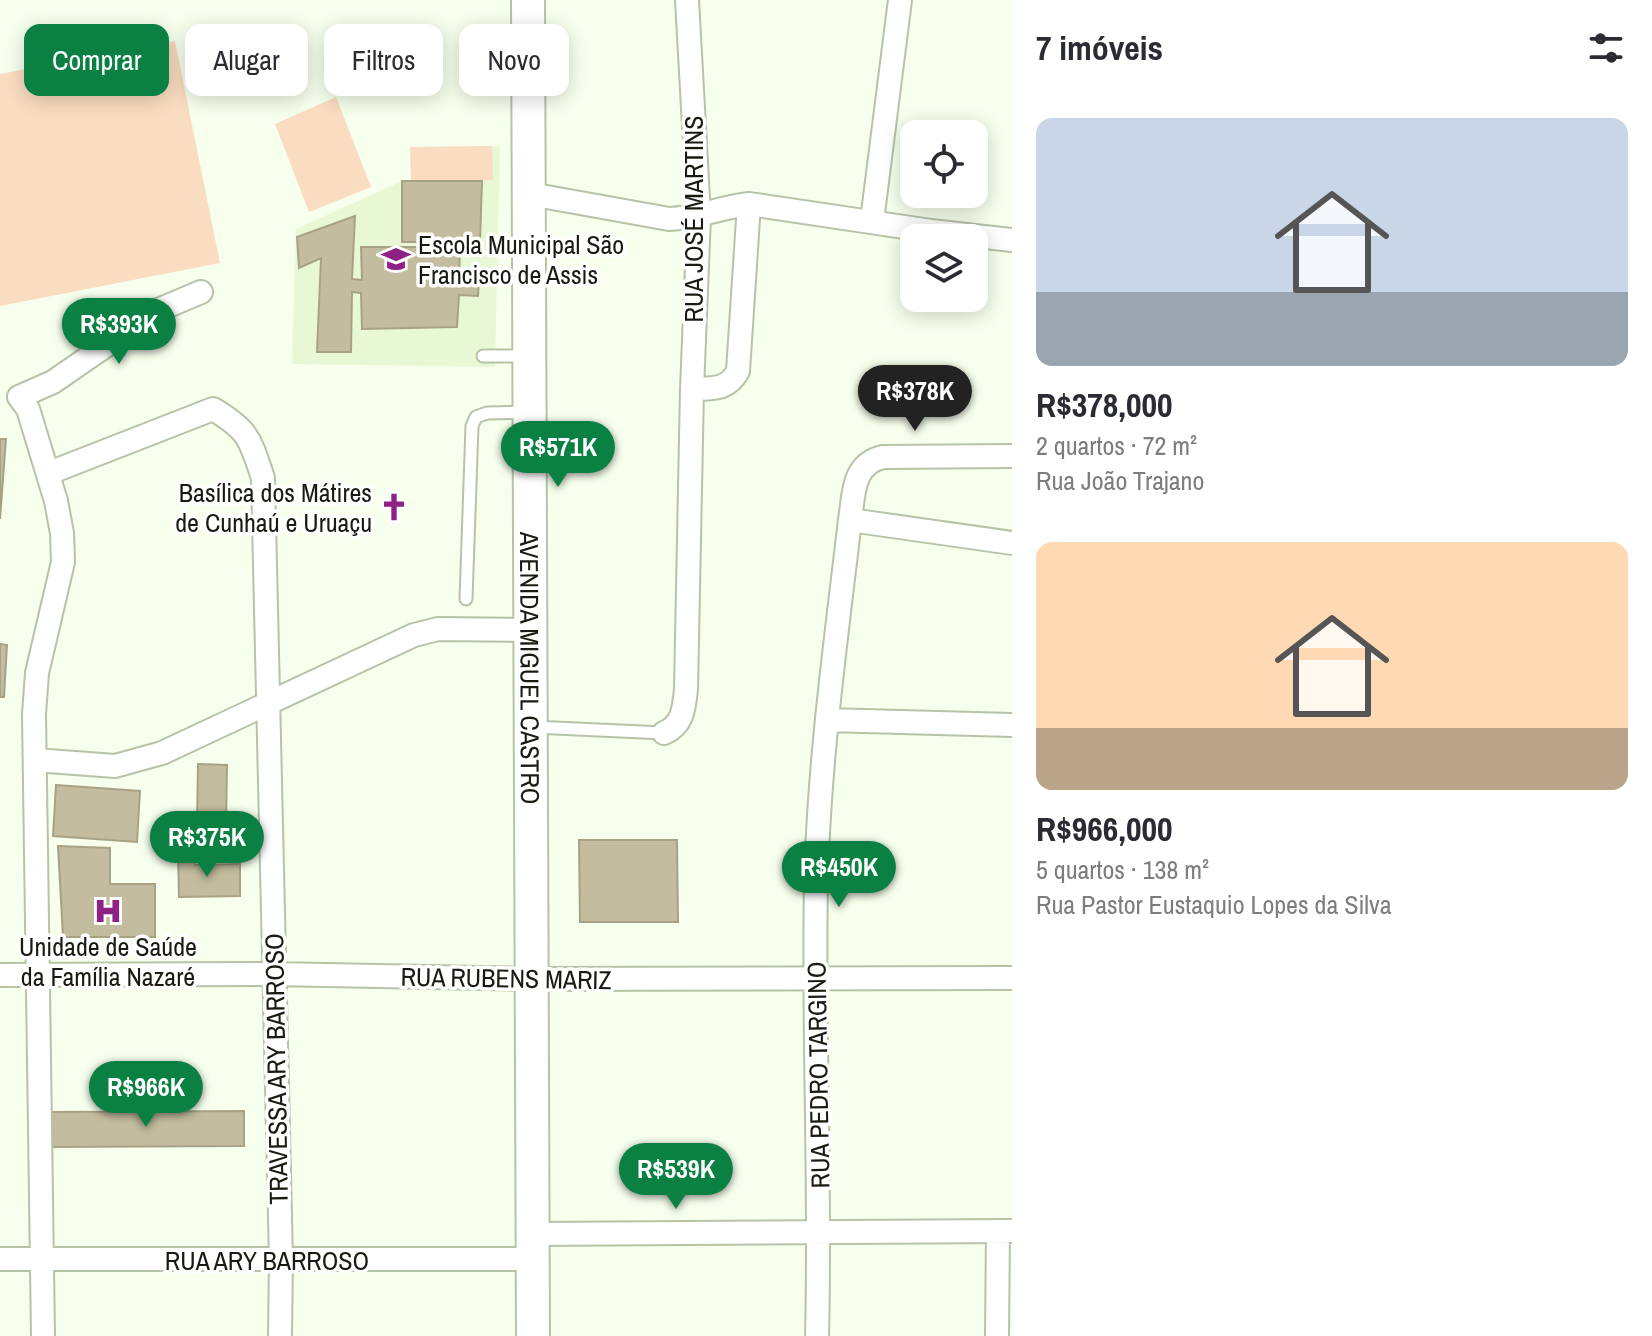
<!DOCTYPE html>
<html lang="pt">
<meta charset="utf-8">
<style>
body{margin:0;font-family:"Archivo Narrow",sans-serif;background:#f7f7f7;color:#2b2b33;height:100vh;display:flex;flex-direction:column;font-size:30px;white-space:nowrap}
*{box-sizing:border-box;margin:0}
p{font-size:26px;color:#7c7c81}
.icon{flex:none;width:44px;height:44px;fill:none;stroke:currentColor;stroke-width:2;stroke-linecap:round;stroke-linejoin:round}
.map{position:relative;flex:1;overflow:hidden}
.details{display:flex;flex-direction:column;background:#fff;width:640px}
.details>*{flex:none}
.guide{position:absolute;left:24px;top:24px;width:760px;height:72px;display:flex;gap:16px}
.fabs{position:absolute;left:900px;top:120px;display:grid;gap:16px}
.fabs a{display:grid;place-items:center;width:88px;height:88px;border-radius:16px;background:#fff;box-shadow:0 4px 20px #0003;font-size:40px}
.price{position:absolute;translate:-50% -68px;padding:0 18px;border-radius:28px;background:#0b8043;color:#fff;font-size:26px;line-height:52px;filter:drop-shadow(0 2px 4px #0008)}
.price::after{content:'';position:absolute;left:50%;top:48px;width:24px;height:18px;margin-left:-12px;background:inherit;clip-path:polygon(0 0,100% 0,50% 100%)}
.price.active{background:#222;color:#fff}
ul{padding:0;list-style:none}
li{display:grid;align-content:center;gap:16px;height:424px;padding:0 24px}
li span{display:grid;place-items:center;height:248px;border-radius:16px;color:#555}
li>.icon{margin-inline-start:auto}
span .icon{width:144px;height:144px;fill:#fffc;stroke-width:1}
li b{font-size:34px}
h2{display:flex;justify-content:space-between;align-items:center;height:96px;padding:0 24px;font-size:34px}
.pill{padding:0 28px;border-radius:16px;background:#fff;box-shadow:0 4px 20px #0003;font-size:28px;line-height:72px}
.pill.active{background:#0b8043;color:#fff}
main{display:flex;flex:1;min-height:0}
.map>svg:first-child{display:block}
</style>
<main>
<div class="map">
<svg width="1012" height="1336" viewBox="0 0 1012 1336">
<rect width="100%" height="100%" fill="#f7ffed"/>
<!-- built -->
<path fill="#e8f8d4" d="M500 146 495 367 292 364 296 229 402 181H411L410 147Z"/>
<!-- green -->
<path fill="#fadcc0" d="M175 41 220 263 0 306V74Z
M336 97 371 187 309 212 275 124Z
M492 146 493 180 411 181 410 147Z"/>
<!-- building -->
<path fill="#c3bc9f" stroke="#a8a285" stroke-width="2" d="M402 181H482L480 242H402Z
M355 216 352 279 362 280 361 247H460L459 278 479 279 478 296 459 295 457 327 362 329 361 293 352 292 351 352H317L321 258 299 268 297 237Z
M0 439H6L0 519Z
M0 644 7 645 4 697H0Z
M198 764 227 765 226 824H197Z
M56 785 140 791 137 842 53 836Z
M579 840H677L678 922H580Z
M58 846 110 848V884H155V937H63Z
M178 853 194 854 195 865 240 864V896L179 897Z
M244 1111V1146L49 1147 48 1112Z"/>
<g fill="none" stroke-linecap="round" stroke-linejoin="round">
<defs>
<path id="lane" d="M483 356H526
M466 599 472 426 476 417 487 413 526 412
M533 727 664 733"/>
<path id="street" d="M530 194 669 219C697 218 722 207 749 204L931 231 1012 240
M872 221 900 0
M692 389C712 388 727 391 738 371L749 204
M19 397 28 409 56 501 62 533 63 562 37 673 34 714 43 1336
M19 397 53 382 156 311 201 292
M49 473 213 409C250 431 250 440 263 478L281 1260 280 1336
M850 520 1012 543
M827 720 1012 725
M664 733C683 725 684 708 686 689L692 389 699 216 687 0
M35 760 115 766 162 753 414 635 438 629 531 630
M0 975 273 974 532 979 1012 978
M533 1234 1012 1231
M0 1259H533
M817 1336C821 1185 813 1033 816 882 819 761 836 640 850 520 854 494 852 464 883 457L1012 456
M997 1336 998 1231"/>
<g id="secondary">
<path id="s1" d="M528 0 533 1336"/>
</g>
</defs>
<!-- lane casing -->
<use href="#lane" stroke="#b6c3a7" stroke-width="15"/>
<!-- street casing -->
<use href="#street" stroke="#b6c3a7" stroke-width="26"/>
<!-- secondary casing -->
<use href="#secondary" stroke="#b6c3a7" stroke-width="36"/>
<!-- lane -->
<use href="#lane" stroke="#fff" stroke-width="11"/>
<!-- street -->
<use href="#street" stroke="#fff" stroke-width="22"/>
<!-- secondary -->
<use href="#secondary" stroke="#fff" stroke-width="32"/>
</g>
<!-- icons -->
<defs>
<symbol id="school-bare" viewBox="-9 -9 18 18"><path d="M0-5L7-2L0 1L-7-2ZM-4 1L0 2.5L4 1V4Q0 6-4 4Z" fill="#8e2184" stroke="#fff" stroke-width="2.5" paint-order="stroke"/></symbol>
<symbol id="church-bare" viewBox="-9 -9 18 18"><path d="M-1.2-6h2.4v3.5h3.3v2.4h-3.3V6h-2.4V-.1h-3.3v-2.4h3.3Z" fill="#8e2184" stroke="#fff" stroke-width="2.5" paint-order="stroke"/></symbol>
<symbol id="hospital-bare" viewBox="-9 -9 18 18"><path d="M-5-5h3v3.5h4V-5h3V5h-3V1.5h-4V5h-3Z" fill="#8e2184" stroke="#fff" stroke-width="2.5" paint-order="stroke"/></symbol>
</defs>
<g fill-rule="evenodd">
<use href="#school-bare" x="376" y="239" width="40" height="40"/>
<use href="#church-bare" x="374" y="487" width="40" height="40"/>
<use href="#hospital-bare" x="88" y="891" width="40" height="40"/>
</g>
<g text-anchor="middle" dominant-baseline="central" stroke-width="7" stroke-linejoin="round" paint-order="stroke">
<!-- street labels -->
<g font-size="26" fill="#171b11" stroke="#fff">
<text transform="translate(693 219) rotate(-90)">RUA JOSÉ MARTINS</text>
<text stroke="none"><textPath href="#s1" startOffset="668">AVENIDA MIGUEL CASTRO</textPath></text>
<text transform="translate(506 978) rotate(1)">RUA RUBENS MARIZ</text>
<text transform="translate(276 1069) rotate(-91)">TRAVESSA ARY BARROSO</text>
<text transform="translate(818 1075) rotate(-91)">RUA PEDRO TARGINO</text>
<text x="267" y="1260">RUA ARY BARROSO</text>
</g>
<!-- poi labels -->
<g font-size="26" fill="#171b11" stroke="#fff" text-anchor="start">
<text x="418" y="244">Escola Municipal São<tspan x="418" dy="30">Francisco de Assis</tspan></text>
<text x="372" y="492" text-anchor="end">Basílica dos Mátires<tspan x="372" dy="30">de Cunhaú e Uruaçu</tspan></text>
<text x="108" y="946" text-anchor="middle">Unidade de Saúde<tspan x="108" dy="30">da Família Nazaré</tspan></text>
</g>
</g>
</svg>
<div class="fabs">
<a><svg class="icon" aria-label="locate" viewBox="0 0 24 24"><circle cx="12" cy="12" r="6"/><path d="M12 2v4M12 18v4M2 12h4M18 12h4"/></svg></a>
<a><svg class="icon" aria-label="layers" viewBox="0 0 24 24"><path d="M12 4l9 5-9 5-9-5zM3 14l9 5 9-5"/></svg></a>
</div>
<b class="price" style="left:119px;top:366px">R$393K</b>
<b class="price active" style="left:915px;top:433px">R$378K</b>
<b class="price" style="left:558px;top:489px">R$571K</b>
<b class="price" style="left:207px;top:879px">R$375K</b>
<b class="price" style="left:839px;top:909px">R$450K</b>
<b class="price" style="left:146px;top:1129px">R$966K</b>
<b class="price" style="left:676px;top:1211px">R$539K</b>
<div class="guide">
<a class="pill active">Comprar</a>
<a class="pill">Alugar</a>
<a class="pill">Filtros</a>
<a class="pill">Novo</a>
</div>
</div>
<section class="details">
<h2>7 imóveis<svg class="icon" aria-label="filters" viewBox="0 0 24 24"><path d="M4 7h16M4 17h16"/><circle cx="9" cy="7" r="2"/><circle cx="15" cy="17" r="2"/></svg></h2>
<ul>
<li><span style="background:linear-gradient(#c9d6e8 70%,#9aa5b1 0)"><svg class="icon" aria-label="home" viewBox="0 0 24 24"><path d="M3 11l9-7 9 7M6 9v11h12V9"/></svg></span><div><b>R$378,000</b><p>2 quartos · 72 m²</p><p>Rua João Trajano</p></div></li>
<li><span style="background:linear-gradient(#ffd9b3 75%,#b9a48a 0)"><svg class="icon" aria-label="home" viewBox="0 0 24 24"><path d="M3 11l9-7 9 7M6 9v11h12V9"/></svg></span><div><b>R$966,000</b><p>5 quartos · 138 m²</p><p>Rua Pastor Eustaquio Lopes da Silva</p></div></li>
</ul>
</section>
</main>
